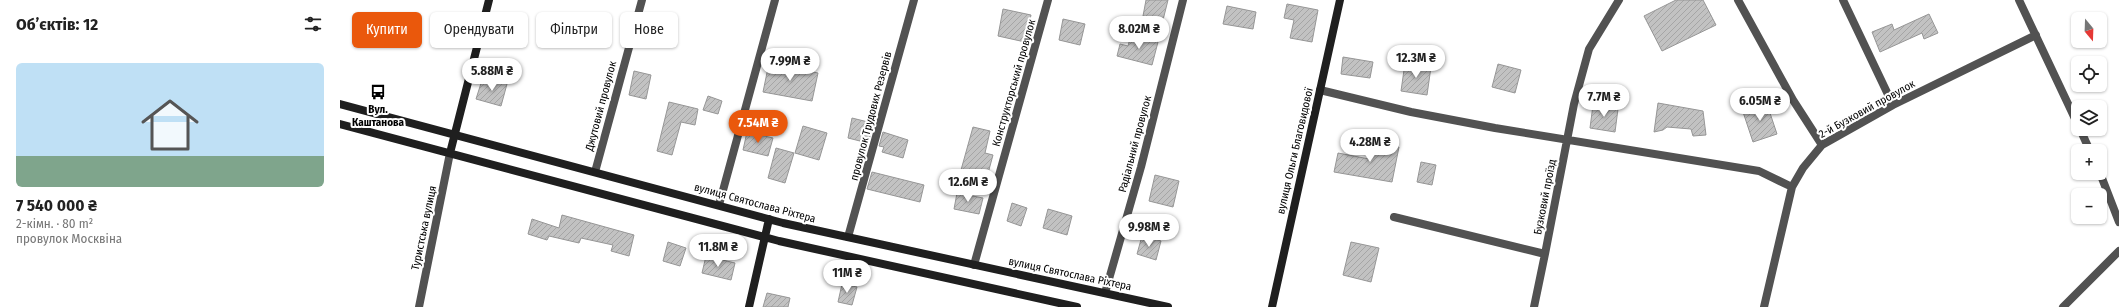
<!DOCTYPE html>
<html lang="uk">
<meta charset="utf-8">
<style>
body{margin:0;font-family:"Fira Sans Condensed",sans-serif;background:#f6f6f6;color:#222;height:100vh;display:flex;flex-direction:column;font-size:15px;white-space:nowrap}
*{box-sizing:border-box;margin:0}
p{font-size:13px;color:#767676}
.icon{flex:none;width:22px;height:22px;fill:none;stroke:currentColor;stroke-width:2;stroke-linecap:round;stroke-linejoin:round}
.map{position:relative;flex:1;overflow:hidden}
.details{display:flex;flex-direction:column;background:#fff;width:340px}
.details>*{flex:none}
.banner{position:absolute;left:12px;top:12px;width:380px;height:36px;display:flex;gap:8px}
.needle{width:26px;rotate:161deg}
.tools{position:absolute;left:1731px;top:12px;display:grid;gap:8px}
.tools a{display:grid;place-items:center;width:36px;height:36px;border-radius:6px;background:#fff;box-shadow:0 1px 3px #0004;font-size:20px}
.price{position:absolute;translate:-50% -34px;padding:0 9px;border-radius:14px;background:#fff;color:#222;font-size:13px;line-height:26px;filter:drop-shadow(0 1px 2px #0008)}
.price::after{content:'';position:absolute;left:50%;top:24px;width:12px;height:9px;margin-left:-6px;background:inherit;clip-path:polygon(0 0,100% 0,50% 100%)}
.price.on{background:#ea580c;color:#fff}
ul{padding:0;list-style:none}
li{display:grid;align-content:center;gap:8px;height:212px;padding:0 16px}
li+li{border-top:1px solid #e0e0e0}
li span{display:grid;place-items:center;height:124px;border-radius:6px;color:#555}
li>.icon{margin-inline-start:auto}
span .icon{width:72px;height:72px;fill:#fffc;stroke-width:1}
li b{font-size:17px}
h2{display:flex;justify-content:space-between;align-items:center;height:48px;padding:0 16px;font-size:17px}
.chip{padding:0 14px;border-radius:6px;background:#fff;box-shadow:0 1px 3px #0004;font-size:14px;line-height:36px}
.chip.on{background:#ea580c;color:#fff}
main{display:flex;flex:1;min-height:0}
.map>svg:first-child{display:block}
</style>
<main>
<section class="details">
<h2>Об’єктів: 12<svg class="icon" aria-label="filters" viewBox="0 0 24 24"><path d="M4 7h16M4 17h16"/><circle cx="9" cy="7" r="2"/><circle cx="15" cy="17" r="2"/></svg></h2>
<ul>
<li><span style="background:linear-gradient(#bfe0f5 75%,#7fa58c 0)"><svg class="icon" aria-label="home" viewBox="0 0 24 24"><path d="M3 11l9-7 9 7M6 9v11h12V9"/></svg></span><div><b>7 540 000 ₴</b><p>2-кімн. · 80 m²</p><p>провулок Москвіна</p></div></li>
</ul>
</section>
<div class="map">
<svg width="1779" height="307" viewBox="0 0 1779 307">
<defs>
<pattern id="building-hatch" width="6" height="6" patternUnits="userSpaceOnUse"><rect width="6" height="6" fill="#c2c2c2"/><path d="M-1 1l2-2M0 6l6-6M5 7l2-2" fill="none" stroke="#a5a5a5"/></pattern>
</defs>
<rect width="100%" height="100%" fill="#fff"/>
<!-- building -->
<path fill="url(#building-hatch)" stroke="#969696" d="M806 0H828L823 20 803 16Z
M1336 0H1363L1376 25 1322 51 1304 16Z
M947 4 978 10 972 42 950 38 954 20 944 18Z
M887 6 916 12 913 29 883 24Z
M663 9 691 15 685 42 658 36Z
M1589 14 1598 33 1584 39 1582 33 1540 52 1532 32 1552 24 1554 30Z
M723 19 745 24 740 45 719 40Z
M791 35 818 42 812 65 777 56 780 44 788 46Z
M1003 57 1033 62 1030 78 1001 74Z
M429 63 478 73 472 101 423 92Z
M1065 63 1091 67 1087 95 1061 91Z
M1158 64 1181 70 1175 93 1152 87Z
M294 71 311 75 306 99 289 95Z
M143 77 167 84 161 106 136 99Z
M368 96 382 101 378 114 363 110Z
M1426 101 1437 134 1413 142 1402 109Z
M329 102 358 109 355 125 341 122 332 155 317 151Z
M1318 103 1363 111 1366 135 1353 136 1351 129 1327 127 1323 130 1314 132Z
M1253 105 1278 109 1275 132 1250 128Z
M512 118 532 123 530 129H532L528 143 508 138Z
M463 126 487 133 479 160 455 153Z
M633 127 650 131 645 153 653 155 647 177 621 170Z
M407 132 433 138 428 156 403 150Z
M543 132 568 140 563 158 542 152 544 147 539 146Z
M1032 142 1059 147 1052 182 994 172 998 153 1029 159Z
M436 148 454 153 445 183 428 178Z
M1081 162 1096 165 1092 185 1077 182Z
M532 172 584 185 580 202 527 189Z
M815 175 839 181 833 207 809 201Z
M617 193 643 198 639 214 614 209Z
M672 203 687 208 681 226 667 221Z
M708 209 732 216 727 235 703 228Z
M222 215 294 235 289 256 271 251 273 245 241 238 239 243 209 236 207 240 188 234 192 219 219 228Z
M802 236 821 241 816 260 797 254Z
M328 242 346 248 340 266 323 261Z
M1011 242 1039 248 1031 282 1003 275Z
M366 256 395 263 391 280 362 273Z
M502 284 517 287 512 305 498 302Z
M427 293 450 298 448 307H423Z"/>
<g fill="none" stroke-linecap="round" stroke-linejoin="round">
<!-- street -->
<path stroke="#525252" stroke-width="8" d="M1398 0 1453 100 1482 145
M1503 0 1553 105
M1679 0 1738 125
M980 90 1071 112 1155 128 1419 171 1452 187
M1740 129 1750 151
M255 172 302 0
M1760 173 1779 222
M379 205 435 0
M1054 217 1205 254 1234 104 1249 49 1279 0
M508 237 574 0
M634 265 708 0
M765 293 801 167 843 0
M79 307 110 153
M1194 307 1205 254
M1424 307 1452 187 1463 168 1482 145 1553 105 1696 35
M1723 307 1779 251"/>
<!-- secondary -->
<path stroke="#1f1f1f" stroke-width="8" d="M0 104 443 223 828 307
M0 124 439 241 737 307
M110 153 149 0
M409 307 429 219
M932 307 1000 0"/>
</g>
<!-- icons -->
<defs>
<symbol id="bus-bare" viewBox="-9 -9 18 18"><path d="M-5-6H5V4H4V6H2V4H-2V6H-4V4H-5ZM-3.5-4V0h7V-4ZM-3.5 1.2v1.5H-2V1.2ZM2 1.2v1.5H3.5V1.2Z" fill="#000" stroke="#fff" stroke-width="2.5" paint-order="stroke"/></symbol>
</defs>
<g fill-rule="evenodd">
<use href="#bus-bare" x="27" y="81" width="22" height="22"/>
</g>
<g text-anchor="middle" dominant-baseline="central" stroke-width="4" stroke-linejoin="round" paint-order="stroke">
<!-- street labels -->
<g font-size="11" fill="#000" stroke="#fff">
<text transform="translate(674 83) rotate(-74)">Конструкторський провулок</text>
<text transform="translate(261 106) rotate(-75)">Джутовий провулок</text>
<text transform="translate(1527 109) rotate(-29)">2-й Бузковий провулок</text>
<text transform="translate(531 116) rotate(-75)">провулок Трудових Резервів</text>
<text transform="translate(795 144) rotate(-75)">Радіальний провулок</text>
<text transform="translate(955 151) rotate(-77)">вулиця Ольги Благовидової</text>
<text transform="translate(1205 197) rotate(-79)">Бузковий проїзд</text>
<text transform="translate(415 203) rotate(15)">вулиця Святослава Ріхтера</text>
<text transform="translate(84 228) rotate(-78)">Туристська вулиця</text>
<text transform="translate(730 274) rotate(12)">вулиця Святослава Ріхтера</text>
</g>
<!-- poi labels -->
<g font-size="11" font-weight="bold" fill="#000" stroke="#fff">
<text x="38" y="109">Вул.<tspan x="38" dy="13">Каштанова</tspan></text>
</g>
</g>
</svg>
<div class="tools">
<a><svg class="needle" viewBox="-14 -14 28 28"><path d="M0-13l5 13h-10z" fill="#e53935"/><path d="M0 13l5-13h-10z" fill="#767676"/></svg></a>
<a><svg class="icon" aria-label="locate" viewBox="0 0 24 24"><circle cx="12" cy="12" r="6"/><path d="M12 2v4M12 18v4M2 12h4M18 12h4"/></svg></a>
<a><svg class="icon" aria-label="layers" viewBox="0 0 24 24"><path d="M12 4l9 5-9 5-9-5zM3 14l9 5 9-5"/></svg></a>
<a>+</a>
<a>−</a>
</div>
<b class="price" style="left:799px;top:50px">8.02M ₴</b>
<b class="price" style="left:1076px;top:79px">12.3M ₴</b>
<b class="price" style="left:450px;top:82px">7.99M ₴</b>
<b class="price" style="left:152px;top:92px">5.88M ₴</b>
<b class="price" style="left:1264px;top:118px">7.7M ₴</b>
<b class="price" style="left:1420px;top:122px">6.05M ₴</b>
<b class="price on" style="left:418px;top:144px">7.54M ₴</b>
<b class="price" style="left:1030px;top:163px">4.28M ₴</b>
<b class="price" style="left:628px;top:203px">12.6M ₴</b>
<b class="price" style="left:809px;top:248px">9.98M ₴</b>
<b class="price" style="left:378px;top:268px">11.8M ₴</b>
<b class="price" style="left:507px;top:294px">11M ₴</b>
<div class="banner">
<a class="chip on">Купити</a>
<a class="chip">Орендувати</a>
<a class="chip">Фільтри</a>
<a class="chip">Нове</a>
</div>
</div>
</main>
